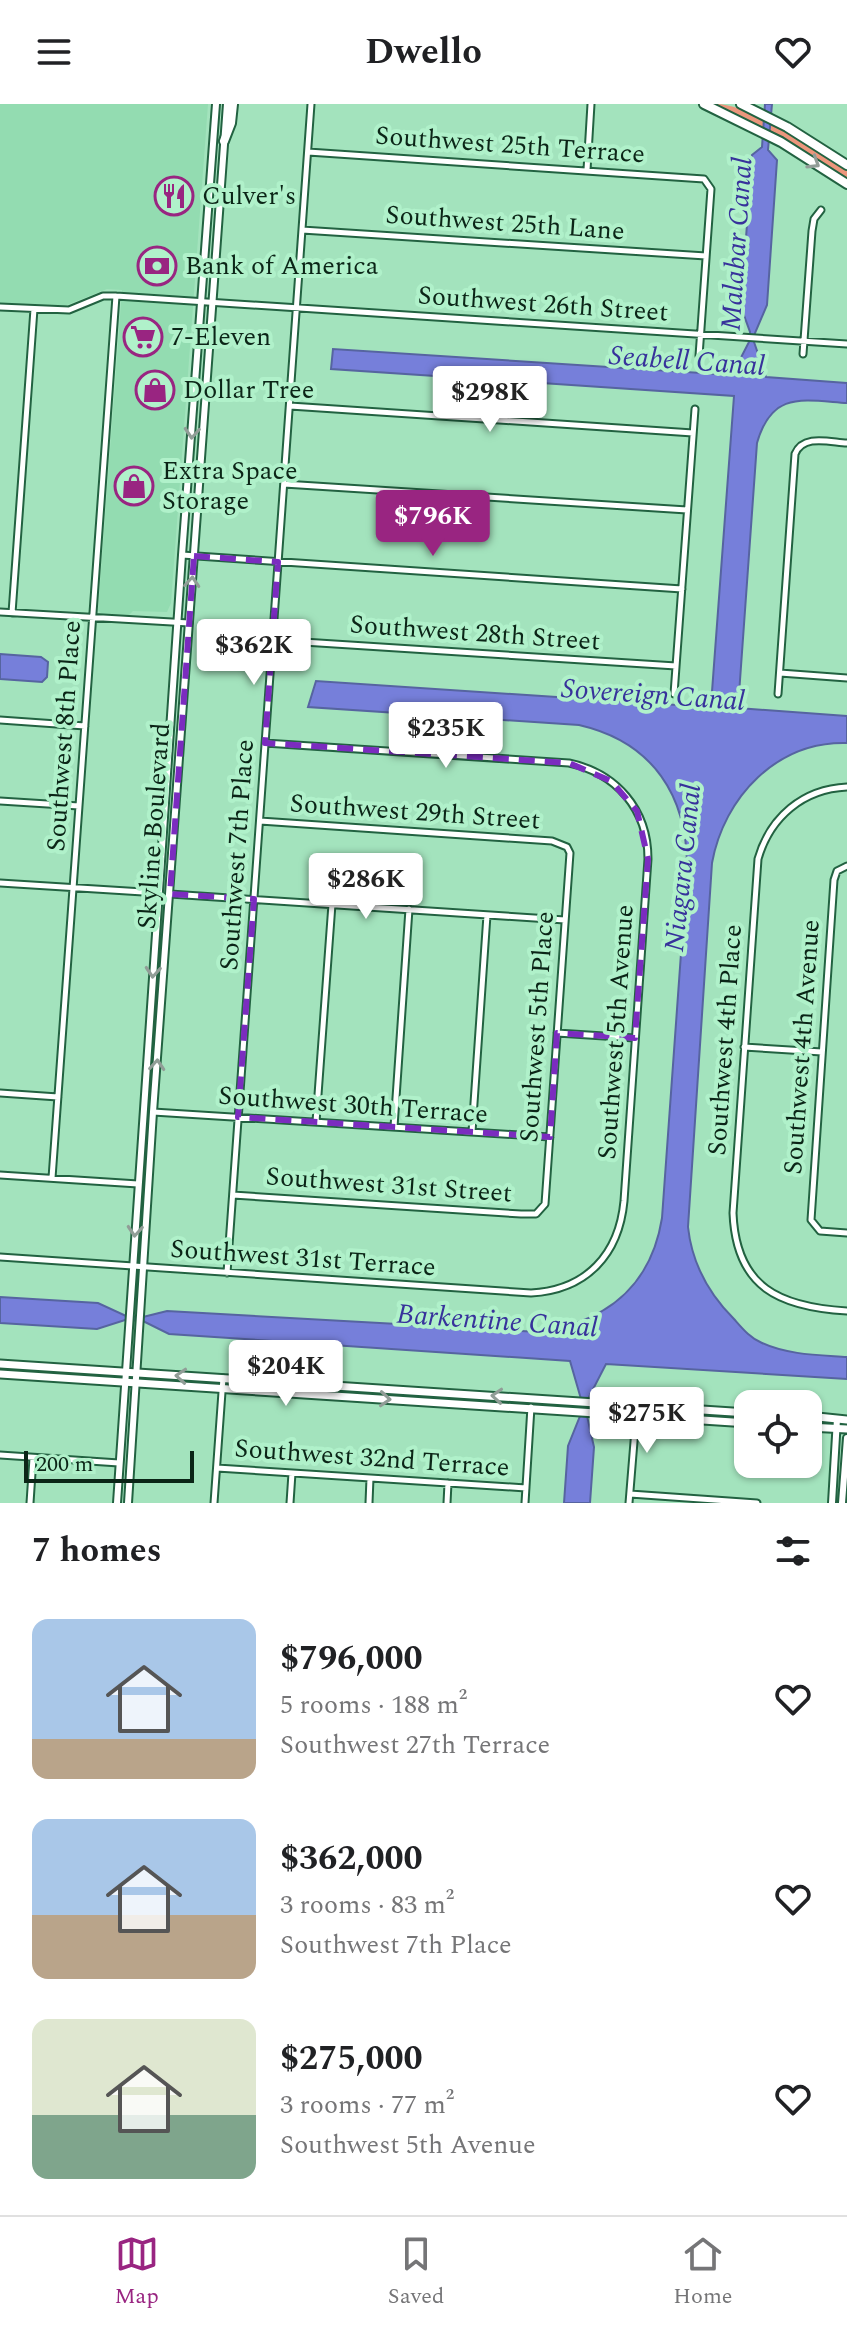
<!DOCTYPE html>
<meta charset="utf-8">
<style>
body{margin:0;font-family:Spectral,serif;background:#f2f2f2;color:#202124;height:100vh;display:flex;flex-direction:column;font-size:30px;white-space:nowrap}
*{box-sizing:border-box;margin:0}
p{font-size:26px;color:#757577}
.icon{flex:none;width:44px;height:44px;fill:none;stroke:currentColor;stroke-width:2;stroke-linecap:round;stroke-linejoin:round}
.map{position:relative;height:1399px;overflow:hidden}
.details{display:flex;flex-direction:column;background:#fff;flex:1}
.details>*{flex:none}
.tools{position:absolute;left:734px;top:1286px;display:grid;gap:16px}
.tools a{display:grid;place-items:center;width:88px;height:88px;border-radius:16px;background:#fff;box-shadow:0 2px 6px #0004;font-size:40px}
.scale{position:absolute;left:24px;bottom:20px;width:170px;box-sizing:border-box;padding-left:8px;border:4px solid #0b2517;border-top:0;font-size:22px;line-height:28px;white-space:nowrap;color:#0b2517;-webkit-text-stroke:6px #b0f1ca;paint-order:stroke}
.price{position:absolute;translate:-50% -68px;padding:0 18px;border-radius:8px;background:#fff;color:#222;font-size:26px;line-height:52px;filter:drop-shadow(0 2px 4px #0008)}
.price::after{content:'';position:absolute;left:50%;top:48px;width:24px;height:18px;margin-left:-12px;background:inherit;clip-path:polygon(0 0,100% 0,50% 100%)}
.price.selected{background:#992581;color:#fff}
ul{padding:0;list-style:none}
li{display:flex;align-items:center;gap:24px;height:200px;padding:0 32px}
li span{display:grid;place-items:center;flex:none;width:224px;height:160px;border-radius:16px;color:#555}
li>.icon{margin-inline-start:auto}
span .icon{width:96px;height:96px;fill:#fffc;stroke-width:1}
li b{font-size:34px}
h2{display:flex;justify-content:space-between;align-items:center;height:96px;padding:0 32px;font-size:34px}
header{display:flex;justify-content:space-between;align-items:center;height:104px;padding:0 32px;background:#fff;font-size:36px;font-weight:700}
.tab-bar{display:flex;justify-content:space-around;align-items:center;height:112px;border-top:2px solid #e0e0e0;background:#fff;font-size:22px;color:#757577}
.tab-bar a{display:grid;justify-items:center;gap:4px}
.tab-bar .selected{color:#992581}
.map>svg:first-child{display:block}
</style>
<header><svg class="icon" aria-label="menu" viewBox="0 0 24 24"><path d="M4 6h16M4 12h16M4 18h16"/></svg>Dwello<svg class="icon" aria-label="heart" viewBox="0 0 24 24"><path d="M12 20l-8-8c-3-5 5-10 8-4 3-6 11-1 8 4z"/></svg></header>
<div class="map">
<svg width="847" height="1399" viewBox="0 0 847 1399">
<rect width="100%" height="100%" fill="#a3e3bd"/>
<!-- built -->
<path fill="#93dcb1" d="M0 0H208L171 499 167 508 133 507 128 512 103 511 98 506 122 186 107 185 59 204 0 200Z"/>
<!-- green -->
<path fill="#ec967c" d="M716 0C751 0 816 47 847 67V74L788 38Z"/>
<!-- water -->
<path fill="#767fda" stroke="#5664a0" stroke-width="2" d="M765 0H772L768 46 777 56 767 201 755 229 754 238 766 273 847 279V299C802 296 772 287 757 339L738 604 847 612V639C777 637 724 693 712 759L688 1123C692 1160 708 1189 734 1215 742 1224 750 1234 762 1239 788 1251 819 1251 847 1253V1275L606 1260 588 1295 587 1312 594 1343 590 1399H564L568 1342 580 1312 581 1295 570 1257 169 1230 143 1217 125 1216 97 1225 0 1219V1193L98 1199 126 1212 143 1213 167 1207 539 1228C605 1218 651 1183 662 1114L687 766C688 692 653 638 579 621L308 603 316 577 707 603 711 601 734 292 331 265 333 245 732 271 749 238 750 228 741 203 752 51 762 43Z
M0 550 41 553 48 558 47 573 42 578 0 575Z"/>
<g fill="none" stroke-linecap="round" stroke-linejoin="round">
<defs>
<path id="minor" d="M308 48 704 75 711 85 699 252
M587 66 591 0
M302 126 706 152
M0 203 69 206 103 192H116L847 240
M803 250 812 127 814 115 821 106
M290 302 693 329
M284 380 687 406
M182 451 682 485
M0 508 189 519
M12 509 34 205
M272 536 676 562
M780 569 847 574
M674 590 695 305
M778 590 795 350C803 330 829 338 847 339
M0 616 85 622
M847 683C803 685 770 713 758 755L733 1109C736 1184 780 1203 847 1207
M0 697 79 702
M847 762 837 767 834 776 811 1116 820 1127 847 1129
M0 779 159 789
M170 790 565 816
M557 929 635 934
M744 943 822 948
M0 989 58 993
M153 1008 550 1033
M316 1018 332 800
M394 1023 409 805
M472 1028 487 811
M0 1071 138 1080
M52 1074 116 192
M233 1091 521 1110H536L545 1100 570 749 567 743 552 737 260 717
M0 1153 531 1189C587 1186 619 1150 624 1097L648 755C648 705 616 669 569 659L265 639
M227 1169 311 0
M0 1351 119 1359
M217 1364 526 1384
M630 1390 757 1399
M30 1399 33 1354
M214 1399 223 1274
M290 1399 292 1369
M369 1399 370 1374
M447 1399 448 1379
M525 1399 531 1303
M629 1399 637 1301"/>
<path id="tertiary" d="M117 1399 182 451 216 0
M128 1399 153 1008 227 0
M832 1399 837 1315
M842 1399 847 1334"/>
<path id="secondary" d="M0 1260 748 1309
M0 1270 748 1319
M808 1312 847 1316
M808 1323 847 1325"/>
<path id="trunk" d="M704 0 781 38 847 80
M741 0 787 23 847 61
M224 37 231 19 233 0"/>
</defs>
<!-- minor casing -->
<use href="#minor" stroke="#226241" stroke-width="9"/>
<!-- tertiary casing -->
<use href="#tertiary" stroke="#226241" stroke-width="10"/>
<!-- secondary casing -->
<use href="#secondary" stroke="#226241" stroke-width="11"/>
<!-- trunk casing -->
<use href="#trunk" stroke="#226241" stroke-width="12"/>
<!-- minor -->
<use href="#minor" stroke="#fff" stroke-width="5"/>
<!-- tertiary -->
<use href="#tertiary" stroke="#fff" stroke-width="6"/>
<!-- secondary -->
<use href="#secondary" stroke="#fff" stroke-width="7"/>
<!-- trunk -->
<use href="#trunk" stroke="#fff" stroke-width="8"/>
</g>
<!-- one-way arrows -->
<defs><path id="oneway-chevron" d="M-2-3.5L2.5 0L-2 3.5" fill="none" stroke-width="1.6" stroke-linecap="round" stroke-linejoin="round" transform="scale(2)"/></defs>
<g stroke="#919d97">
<use href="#oneway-chevron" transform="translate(814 59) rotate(32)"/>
<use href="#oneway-chevron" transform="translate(192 329) rotate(94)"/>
<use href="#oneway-chevron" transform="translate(192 478) rotate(-86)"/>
<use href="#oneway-chevron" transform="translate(153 868) rotate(94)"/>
<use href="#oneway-chevron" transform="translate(157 961) rotate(-86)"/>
<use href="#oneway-chevron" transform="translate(135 1127) rotate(94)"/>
<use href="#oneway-chevron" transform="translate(181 1272) rotate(-176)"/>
<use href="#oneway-chevron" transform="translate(497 1292) rotate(-176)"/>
<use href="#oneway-chevron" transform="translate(385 1295) rotate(4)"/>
</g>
<!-- marked area -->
<path fill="none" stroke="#7b2cbf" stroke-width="6" stroke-dasharray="16 10" stroke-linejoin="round" d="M194 452 278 458 265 639 569 659 611 677 637 707 648 755 635 934 557 929 550 1033 238 1013 254 795 170 790Z"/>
<!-- icons -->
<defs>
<symbol id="restaurant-ring" viewBox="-11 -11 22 22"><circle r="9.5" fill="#b0f1ca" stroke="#992581" stroke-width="1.5"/><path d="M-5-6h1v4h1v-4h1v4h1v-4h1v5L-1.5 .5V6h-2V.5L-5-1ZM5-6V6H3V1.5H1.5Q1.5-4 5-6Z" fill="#992581"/></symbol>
<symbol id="bank-ring" viewBox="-11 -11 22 22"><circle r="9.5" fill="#b0f1ca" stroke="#992581" stroke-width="1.5"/><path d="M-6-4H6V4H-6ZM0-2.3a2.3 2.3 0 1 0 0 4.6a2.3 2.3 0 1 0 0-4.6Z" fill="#992581"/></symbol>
<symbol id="supermarket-ring" viewBox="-11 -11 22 22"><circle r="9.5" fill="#b0f1ca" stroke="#992581" stroke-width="1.5"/><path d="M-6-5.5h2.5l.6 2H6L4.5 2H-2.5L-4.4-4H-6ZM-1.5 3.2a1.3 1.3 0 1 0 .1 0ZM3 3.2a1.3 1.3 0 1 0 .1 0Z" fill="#992581"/></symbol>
<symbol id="shop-ring" viewBox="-11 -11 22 22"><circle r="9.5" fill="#b0f1ca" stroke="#992581" stroke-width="1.5"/><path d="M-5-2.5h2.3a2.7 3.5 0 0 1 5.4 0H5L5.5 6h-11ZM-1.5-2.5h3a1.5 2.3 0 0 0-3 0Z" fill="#992581"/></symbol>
</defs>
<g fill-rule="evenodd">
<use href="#restaurant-ring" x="152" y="70" width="44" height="44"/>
<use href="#bank-ring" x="135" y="140" width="44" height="44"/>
<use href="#supermarket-ring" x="121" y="211" width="44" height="44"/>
<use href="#shop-ring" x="133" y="264" width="44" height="44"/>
<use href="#shop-ring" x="112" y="360" width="44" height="44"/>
</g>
<g text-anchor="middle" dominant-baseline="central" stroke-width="8" stroke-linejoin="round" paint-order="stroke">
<!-- street labels -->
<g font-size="26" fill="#0b2517" stroke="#b0f1ca">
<text transform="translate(510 41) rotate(4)">Southwest 25th Terrace</text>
<text transform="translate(505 119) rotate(4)">Southwest 25th Lane</text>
<text transform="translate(543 200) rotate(4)">Southwest 26th Street</text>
<text transform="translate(475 529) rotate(4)">Southwest 28th Street</text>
<text transform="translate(64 632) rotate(-86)">Southwest 8th Place</text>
<text transform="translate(415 708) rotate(4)">Southwest 29th Street</text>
<text transform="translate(154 722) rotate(-86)">Skyline Boulevard</text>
<text transform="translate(237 751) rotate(-86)">Southwest 7th Place</text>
<text transform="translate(537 923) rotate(-86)">Southwest 5th Place</text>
<text transform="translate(616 928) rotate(-86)">Southwest 5th Avenue</text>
<text transform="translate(725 936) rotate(-86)">Southwest 4th Place</text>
<text transform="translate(802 943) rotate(-86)">Southwest 4th Avenue</text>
<text transform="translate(353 1001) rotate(4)">Southwest 30th Terrace</text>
<text transform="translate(389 1081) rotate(4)">Southwest 31st Street</text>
<text transform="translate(303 1154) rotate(4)">Southwest 31st Terrace</text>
<text transform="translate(372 1354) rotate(4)">Southwest 32nd Terrace</text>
</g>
<!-- poi labels -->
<g font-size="26" fill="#0b2517" stroke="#b0f1ca" text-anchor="start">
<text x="202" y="92">Culver's</text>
<text x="185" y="162">Bank of America</text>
<text x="171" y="233">7-Eleven</text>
<text x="183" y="286">Dollar Tree</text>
<text x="162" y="367">Extra Space<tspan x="162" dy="30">Storage</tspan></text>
</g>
<!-- water labels -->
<g font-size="28" font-style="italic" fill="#37329b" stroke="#b0f1ca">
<text transform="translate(737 140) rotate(-86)">Malabar Canal</text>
<text transform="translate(687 257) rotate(4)">Seabell Canal</text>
<text transform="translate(653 591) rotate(4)">Sovereign Canal</text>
<text transform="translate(683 764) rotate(-84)">Niagara Canal</text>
<text transform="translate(497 1217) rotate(4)">Barkentine Canal</text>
</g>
</g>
</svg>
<div class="tools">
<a><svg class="icon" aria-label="locate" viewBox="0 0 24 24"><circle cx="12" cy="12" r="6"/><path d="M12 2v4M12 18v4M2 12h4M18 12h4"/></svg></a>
</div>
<div class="scale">200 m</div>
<b class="price" style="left:490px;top:330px">$298K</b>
<b class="price selected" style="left:433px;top:454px">$796K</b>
<b class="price" style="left:254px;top:583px">$362K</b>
<b class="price" style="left:446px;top:666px">$235K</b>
<b class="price" style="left:366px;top:817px">$286K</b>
<b class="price" style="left:286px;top:1304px">$204K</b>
<b class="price" style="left:647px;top:1351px">$275K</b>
</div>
<section class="details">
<h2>7 homes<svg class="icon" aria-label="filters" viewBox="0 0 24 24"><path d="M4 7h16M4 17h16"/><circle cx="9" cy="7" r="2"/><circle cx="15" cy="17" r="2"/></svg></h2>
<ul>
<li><span style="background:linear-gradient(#a9c7e8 75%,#b9a48a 0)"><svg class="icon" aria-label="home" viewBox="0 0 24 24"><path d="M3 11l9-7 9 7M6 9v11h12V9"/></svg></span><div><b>$796,000</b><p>5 rooms · 188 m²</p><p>Southwest 27th Terrace</p></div><svg class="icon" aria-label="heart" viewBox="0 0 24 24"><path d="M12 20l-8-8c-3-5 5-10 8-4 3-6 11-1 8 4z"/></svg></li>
<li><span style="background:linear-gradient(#a9c7e8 60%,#b9a48a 0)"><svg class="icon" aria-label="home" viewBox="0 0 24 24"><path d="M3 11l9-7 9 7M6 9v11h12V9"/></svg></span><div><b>$362,000</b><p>3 rooms · 83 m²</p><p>Southwest 7th Place</p></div><svg class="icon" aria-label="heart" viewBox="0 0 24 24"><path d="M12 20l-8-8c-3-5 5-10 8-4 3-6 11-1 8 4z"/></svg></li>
<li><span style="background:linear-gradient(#dfe7d0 60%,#7fa58c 0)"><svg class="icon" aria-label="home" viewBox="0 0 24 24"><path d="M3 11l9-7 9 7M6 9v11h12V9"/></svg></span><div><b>$275,000</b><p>3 rooms · 77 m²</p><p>Southwest 5th Avenue</p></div><svg class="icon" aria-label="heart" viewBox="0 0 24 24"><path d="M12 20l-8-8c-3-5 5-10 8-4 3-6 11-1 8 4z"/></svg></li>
</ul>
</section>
<nav class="tab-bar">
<a class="selected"><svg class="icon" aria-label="map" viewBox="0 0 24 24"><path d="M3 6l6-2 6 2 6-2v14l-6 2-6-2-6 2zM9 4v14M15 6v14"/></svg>Map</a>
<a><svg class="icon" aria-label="saved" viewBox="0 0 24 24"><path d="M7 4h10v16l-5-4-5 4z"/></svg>Saved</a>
<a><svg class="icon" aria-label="home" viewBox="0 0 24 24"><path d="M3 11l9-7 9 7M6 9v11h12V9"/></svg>Home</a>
</nav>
